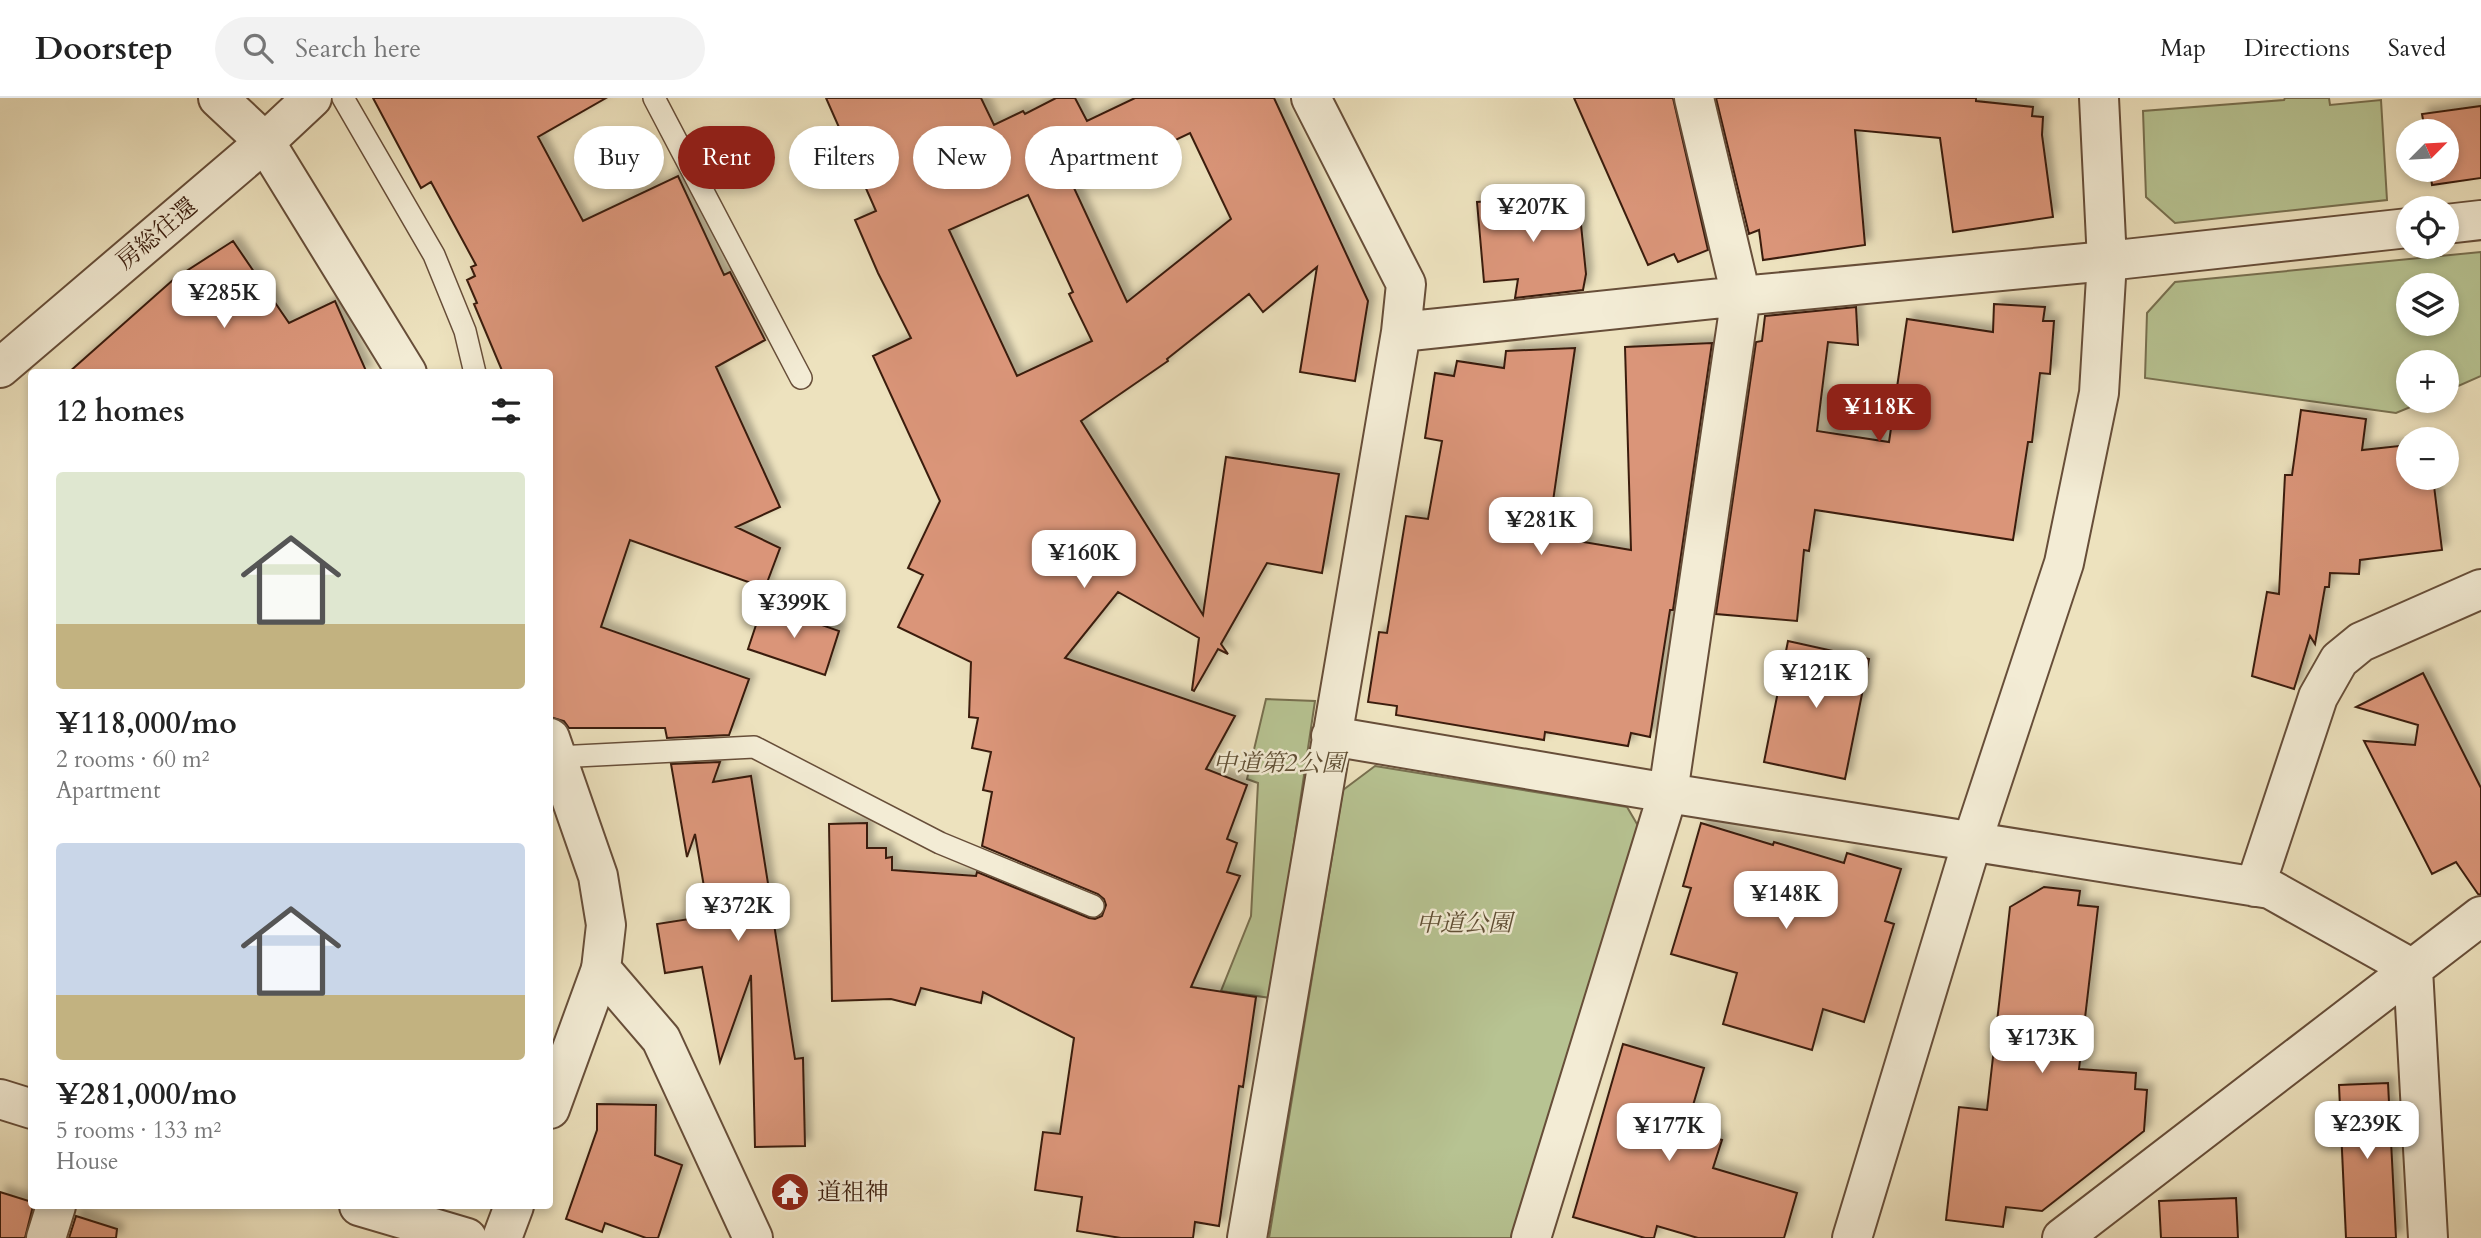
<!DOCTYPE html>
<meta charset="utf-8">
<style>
body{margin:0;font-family:Cardo,"Noto Serif JP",serif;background:#f2f2f2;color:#222;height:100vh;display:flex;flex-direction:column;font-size:26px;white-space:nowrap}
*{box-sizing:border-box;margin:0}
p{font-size:23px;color:#767676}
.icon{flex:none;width:38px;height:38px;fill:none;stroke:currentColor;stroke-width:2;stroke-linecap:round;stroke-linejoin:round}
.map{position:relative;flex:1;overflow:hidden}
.drawer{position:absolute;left:28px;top:271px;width:525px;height:840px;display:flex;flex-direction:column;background:#fff;border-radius:7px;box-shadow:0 4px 10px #0003}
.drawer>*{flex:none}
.top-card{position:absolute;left:574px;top:28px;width:665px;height:63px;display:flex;gap:14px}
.needle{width:46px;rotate:66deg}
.buttons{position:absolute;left:2396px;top:21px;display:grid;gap:14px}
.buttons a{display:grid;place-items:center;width:63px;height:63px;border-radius:50%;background:#fff;box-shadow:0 4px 10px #0003;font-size:35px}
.price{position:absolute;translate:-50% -60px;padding:0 16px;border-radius:14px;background:#fff;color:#222;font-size:23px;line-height:46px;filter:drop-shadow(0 2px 4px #0008)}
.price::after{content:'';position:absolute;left:50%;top:42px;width:21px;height:16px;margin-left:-10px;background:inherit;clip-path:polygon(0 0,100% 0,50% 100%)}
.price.selected{background:#8f2418;color:#fff}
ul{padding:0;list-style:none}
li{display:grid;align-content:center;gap:14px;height:371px;padding:0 28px}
li span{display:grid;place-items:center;height:217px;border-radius:7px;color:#555}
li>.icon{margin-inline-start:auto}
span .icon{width:126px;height:126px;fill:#fffc;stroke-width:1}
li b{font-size:30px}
h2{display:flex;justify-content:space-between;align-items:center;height:84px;padding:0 28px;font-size:30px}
.tag{padding:0 24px;border-radius:32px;background:#fff;box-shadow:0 4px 10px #0003;font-size:24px;line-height:63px}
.tag.selected{background:#8f2418;color:#fff}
header{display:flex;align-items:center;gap:42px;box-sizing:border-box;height:98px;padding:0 35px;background:#fff;border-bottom:2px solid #e0e0e0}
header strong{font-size:33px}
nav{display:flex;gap:38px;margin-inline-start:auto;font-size:24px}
.search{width:490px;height:63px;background:#f2f2f2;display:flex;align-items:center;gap:18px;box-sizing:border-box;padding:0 24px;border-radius:38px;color:#767676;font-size:26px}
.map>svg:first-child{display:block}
</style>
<header>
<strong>Doorstep</strong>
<div class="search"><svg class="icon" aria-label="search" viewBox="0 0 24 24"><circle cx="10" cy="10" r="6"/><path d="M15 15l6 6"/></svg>Search here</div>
<nav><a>Map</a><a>Directions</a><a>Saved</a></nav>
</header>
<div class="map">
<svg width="2481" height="1140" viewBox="0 0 2481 1140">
<defs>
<filter id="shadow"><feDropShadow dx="6" dy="-6" stdDeviation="3.5" flood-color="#0004"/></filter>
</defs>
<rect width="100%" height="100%" fill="#ede2be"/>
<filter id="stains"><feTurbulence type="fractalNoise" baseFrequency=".00286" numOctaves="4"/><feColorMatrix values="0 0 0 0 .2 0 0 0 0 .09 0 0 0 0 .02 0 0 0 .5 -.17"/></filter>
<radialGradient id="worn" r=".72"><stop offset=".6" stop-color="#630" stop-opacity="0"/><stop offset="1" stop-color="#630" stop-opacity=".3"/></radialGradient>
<!-- green -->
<path fill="#b7c392" stroke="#787050" stroke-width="2" fill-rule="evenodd" d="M2285 0H2329L2330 7 2381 2 2387 102 2175 125 2146 99 2143 13 2284 2Z
M2481 154V278L2447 293 2446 264H2408V303H2425L2396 315 2145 280 2147 215 2175 184ZM2408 187H2446V226H2408Z
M1266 601 1315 603 1271 900 1221 893 1251 818 1258 685 1247 681Z
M1375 668 1627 709 1640 731 1511 1140H1269L1343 692Z"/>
<!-- building -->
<path fill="#da9579" stroke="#3a1d0d" stroke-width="2" fill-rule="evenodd" filter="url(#shadow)" d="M373 0H606L538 39 583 123 678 78 724 177 730 174 765 242 716 269 780 409 736 429 780 450 765 490 630 442 601 529 749 581 729 637 667 640 665 630H569L564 623 550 619V275H503L474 206 477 205 467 182 475 178 471 169 476 167 431 84 421 90Z
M826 0H981L994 27 1023 13 1025 16 1056 0H1075L1087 23 1135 0H1274L1368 203 1355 283 1300 274 1317 169 1263 214 1249 196 1167 261 1168 263 1081 323 1203 517 1226 359 1339 376 1322 475 1267 465 1221 546 1228 556 1218 551 1194 593 1192 592 1199 540 1118 494 1065 560 1235 618 1206 671 1247 687 1227 741 1237 745 1227 774 1240 778 1191 889 1256 899 1243 989 1239 988 1219 1128 1195 1124 1193 1140H1121L1077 1133 1082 1099 1035 1092 1043 1034 1060 1036 1074 940 983 894 981 905 921 890 915 907 891 901 832 903 829 726 867 725V750H886V760L892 759V772L976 778 977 774 1089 820 1095 821 1102 818 1106 807 1104 801 1098 796 982 748 992 694 983 692 991 654 972 650 978 620 969 619 971 564 898 529 923 477 908 470 940 403 873 258 911 240 878 175 855 122 876 113ZM1190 35 1231 121 1127 204 1074 90ZM1028 97 1073 194 1069 196 1092 243 1017 278 949 132Z
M1574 0H1673L1708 152 1678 164 1674 156 1648 167Z
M1716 0H1976V3L2033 9 2032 18 2043 19 2042 37 2053 119 1953 134 1940 40 1855 32 1865 147 1763 162 1759 132 1749 136Z
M2481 8V80L2432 87 2430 72H2446V33H2425L2422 16Z
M1578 97 1586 176 1583 192 1515 200 1518 181 1484 184 1477 104Z
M233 143 289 225 335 203 367 275H68L174 181Z
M1994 206 2045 209 2043 223H2054L2050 276 2040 275 2032 344H2028L2013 442 1815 412 1809 453 1804 452 1797 523 1716 516 1756 244 1762 243 1765 218 1856 209 1858 247 1828 244 1817 333 1889 344 1907 221 1993 234Z
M1712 245 1673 512H1670L1650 639 1631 635 1628 648 1545 634 1544 642 1396 617 1397 608 1368 604 1379 534 1387 535 1406 418 1428 421 1442 343 1425 340 1435 275 1454 278 1457 263 1504 270 1506 253 1575 250 1548 438 1631 452 1625 249Z
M2301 312 2366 321 2362 352 2408 347V380H2433L2442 452 2360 462 2359 476 2330 475 2329 489H2325L2315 546 2310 538 2294 591 2252 578 2267 494 2279 496 2285 377H2292Z
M763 506 839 533 825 577 748 551Z
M1788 543 1869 561 1845 681 1764 664Z
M2423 575 2481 690V797L2478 796 2456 764 2432 776 2364 643 2415 647 2418 627 2356 609Z
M720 664 713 684 751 678 773 817 769 826H774L795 961 803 960 805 1048 755 1049 751 877 720 964 702 869 665 875 657 826 709 818 695 736 687 759 671 666Z
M1701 725 1773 747 1774 744 1844 765 1847 755 1901 771 1885 823 1894 826 1864 924 1823 911 1812 952 1723 926 1737 875 1671 856 1691 790 1683 788Z
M2044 789 2080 793 2078 807 2098 809 2079 971 2136 975 2135 991 2147 992 2144 1033 2042 1113 2006 1109 2003 1129 1946 1122 1959 1009 1987 1012 2010 809Z
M1623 946 1704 970 1686 1031 1722 1042 1713 1070 1797 1095 1784 1140H1698L1657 1128 1654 1140H1645L1573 1119Z
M2388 985 2396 1140H2346L2339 987Z
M597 1006 656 1007 655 1057 682 1067 658 1140H646L605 1125 602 1134 566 1121 597 1032Z
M0 1094 32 1104 33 1108 25 1140H0Z
M2236 1100 2238 1140H2161L2159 1103Z
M76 1118 117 1131 116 1140H69Z"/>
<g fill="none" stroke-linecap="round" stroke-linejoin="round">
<defs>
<path id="service" d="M343 0 434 157 465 233 475 275
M654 0 801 280
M557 659 754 649 940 745 1093 808"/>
<path id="minor" d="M218 0 265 44 407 275
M1401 234 1741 198 2107 163
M1331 638 1668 695 2270 791 2413 871 2428 1140
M550 640 598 778 606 827 601 871 661 941 753 1140
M2255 789 2318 599 2339 562 2361 544 2481 491
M0 1001 32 1011
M359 1108 467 1140
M46 1140 56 1108
M1247 1140 1401 234 1406 186 1311 0
M1531 1140 1668 695 1741 198 1694 0
M2062 1140 2481 818"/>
<path id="tertiary" d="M2446 126 2481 122
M2107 163 2408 130
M0 270 265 44 312 0
M550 1011 601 871
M502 1140 514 1108
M1852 1140 1972 744 2064 465 2099 295 2107 163 2099 0"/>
</defs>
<!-- service casing -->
<use href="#service" stroke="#674e39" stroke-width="24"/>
<!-- minor casing -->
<use href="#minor" stroke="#674e39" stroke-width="42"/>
<!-- tertiary casing -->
<use href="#tertiary" stroke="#674e39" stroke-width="42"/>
<!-- service -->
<use href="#service" stroke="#f3ecd5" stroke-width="21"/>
<!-- minor -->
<use href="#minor" stroke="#f3ecd5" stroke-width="38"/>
<!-- tertiary -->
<use href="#tertiary" stroke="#f3ecd5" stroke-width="38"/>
</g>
<!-- icons -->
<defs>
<symbol id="temple-disc" viewBox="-11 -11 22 22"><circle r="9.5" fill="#8f2418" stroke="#f3ecd5"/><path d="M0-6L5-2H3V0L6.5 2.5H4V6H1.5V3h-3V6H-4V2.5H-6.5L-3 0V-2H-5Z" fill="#fff"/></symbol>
</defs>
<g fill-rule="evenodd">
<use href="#temple-disc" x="768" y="1072" width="44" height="44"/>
</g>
<g text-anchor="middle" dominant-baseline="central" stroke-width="5" stroke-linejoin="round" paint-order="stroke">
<!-- street labels -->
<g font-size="24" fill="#3a1d0d" stroke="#f3ecd5">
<text transform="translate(157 136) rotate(-40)">房総往還</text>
</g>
<!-- park labels -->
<g font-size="24" font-style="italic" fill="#604f35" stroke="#f3ecd5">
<text x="1279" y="665">中道第2公園</text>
<text x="1464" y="825">中道公園</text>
</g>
<!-- poi labels -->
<g font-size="24" fill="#3a1d0d" stroke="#f3ecd5" text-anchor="start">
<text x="817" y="1094">道祖神</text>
</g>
</g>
<rect width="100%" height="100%" filter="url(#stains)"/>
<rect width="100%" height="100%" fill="url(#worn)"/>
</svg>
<div class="buttons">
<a><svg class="needle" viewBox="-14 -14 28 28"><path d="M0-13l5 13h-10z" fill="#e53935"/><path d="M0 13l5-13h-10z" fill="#767676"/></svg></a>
<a><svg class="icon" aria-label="locate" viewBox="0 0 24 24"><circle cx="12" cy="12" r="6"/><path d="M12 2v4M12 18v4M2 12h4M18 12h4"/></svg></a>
<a><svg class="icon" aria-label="layers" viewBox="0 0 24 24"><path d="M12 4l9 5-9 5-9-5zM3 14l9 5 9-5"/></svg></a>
<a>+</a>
<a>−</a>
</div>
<b class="price" style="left:1533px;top:146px">¥207K</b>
<b class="price" style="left:224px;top:232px">¥285K</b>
<b class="price selected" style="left:1879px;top:346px">¥118K</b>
<b class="price" style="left:1541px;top:459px">¥281K</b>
<b class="price" style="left:1084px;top:492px">¥160K</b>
<b class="price" style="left:794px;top:542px">¥399K</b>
<b class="price" style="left:1816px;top:612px">¥121K</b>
<b class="price" style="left:1786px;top:833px">¥148K</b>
<b class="price" style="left:738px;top:845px">¥372K</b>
<b class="price" style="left:2042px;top:977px">¥173K</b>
<b class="price" style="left:2367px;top:1063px">¥239K</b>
<b class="price" style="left:1669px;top:1065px">¥177K</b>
<div class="top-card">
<a class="tag">Buy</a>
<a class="tag selected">Rent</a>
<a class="tag">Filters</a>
<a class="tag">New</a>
<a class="tag">Apartment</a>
</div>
<section class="drawer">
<h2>12 homes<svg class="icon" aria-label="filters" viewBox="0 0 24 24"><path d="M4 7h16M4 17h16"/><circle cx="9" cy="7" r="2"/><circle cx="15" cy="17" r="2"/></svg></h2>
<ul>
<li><span style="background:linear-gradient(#dfe7d0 70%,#c2b280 0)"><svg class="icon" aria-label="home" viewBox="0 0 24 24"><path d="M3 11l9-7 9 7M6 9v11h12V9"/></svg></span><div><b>¥118,000/mo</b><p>2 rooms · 60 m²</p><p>Apartment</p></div></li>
<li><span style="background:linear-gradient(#c9d6e8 70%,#c2b280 0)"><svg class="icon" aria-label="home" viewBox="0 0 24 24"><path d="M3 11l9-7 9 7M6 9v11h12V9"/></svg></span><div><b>¥281,000/mo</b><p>5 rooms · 133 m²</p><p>House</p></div></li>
</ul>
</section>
</div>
